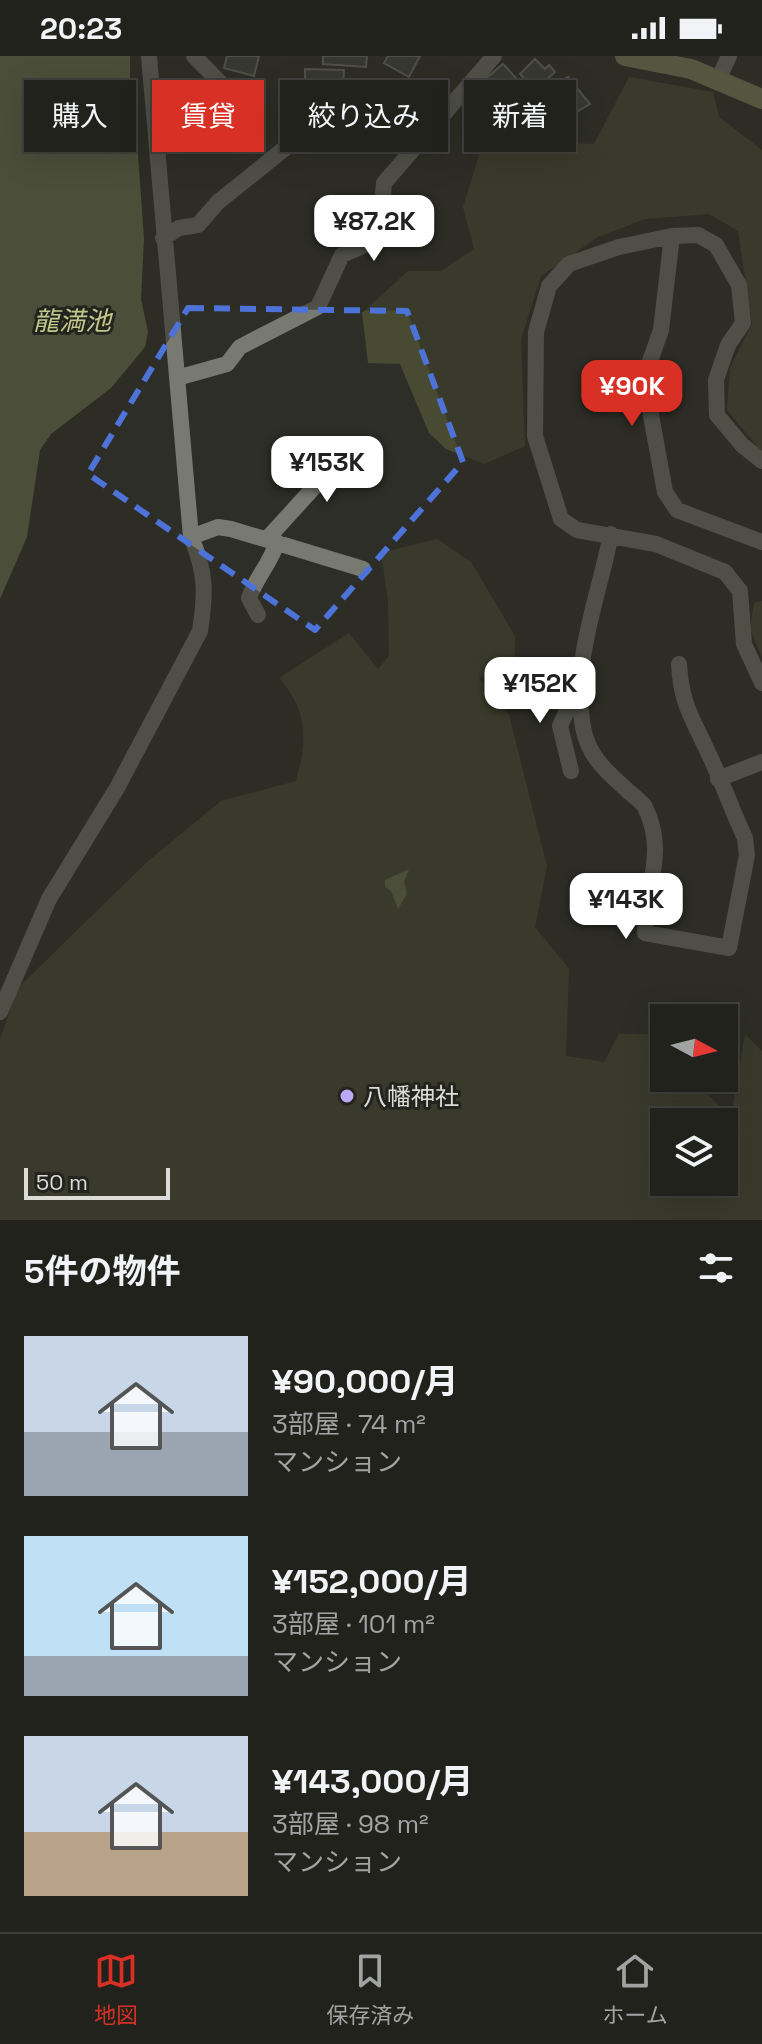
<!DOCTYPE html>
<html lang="ja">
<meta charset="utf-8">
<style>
body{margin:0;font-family:"Space Grotesk","Noto Sans JP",sans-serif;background:#2e2f2a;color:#f1f3f6;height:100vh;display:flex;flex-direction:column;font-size:30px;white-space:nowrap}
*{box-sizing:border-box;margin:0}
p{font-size:26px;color:#a2a4a4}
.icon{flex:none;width:44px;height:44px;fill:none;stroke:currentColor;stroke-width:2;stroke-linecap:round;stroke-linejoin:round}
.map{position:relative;height:1164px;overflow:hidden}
.sheet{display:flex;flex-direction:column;background:#22221d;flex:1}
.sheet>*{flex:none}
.top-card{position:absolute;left:24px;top:24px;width:714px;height:72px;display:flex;gap:16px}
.needle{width:52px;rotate:97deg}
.buttons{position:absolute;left:650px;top:948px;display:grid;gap:16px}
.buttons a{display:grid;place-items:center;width:88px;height:88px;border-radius:0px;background:#22221d;box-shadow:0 8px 32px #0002,0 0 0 2px #3f3f3b;font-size:40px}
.scale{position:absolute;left:24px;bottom:20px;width:146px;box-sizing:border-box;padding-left:8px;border:4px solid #dcdcd8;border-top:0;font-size:22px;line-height:28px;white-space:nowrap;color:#dcdcd8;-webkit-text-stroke:6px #23241e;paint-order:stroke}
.price{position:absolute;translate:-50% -68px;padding:0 18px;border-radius:16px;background:#fff;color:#222;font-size:26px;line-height:52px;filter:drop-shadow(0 2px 4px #0008)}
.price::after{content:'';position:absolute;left:50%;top:48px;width:24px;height:18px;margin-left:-12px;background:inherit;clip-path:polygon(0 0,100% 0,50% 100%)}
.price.on{background:#d93025;color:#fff}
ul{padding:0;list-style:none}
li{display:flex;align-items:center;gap:24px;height:200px;padding:0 24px}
li span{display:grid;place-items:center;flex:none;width:224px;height:160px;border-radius:0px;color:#555}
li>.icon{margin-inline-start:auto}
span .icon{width:96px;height:96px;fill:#fffc;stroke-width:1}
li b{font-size:34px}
h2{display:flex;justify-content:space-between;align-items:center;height:96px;padding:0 24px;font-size:34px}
.pill{padding:0 28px;border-radius:0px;background:#22221d;box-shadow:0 8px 32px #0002,0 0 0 2px #3f3f3b;font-size:28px;line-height:72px}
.pill.on{background:#d93025;color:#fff}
.status{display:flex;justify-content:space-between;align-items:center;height:56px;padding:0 40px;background:#22221d;direction:ltr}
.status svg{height:22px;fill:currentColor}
.tabs{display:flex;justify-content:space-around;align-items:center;height:112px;border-top:2px solid #3f3f3b;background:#22221d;font-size:22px;color:#a2a4a4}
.tabs a{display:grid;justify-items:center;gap:4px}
.tabs .on{color:#d93025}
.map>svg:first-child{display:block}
</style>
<div class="status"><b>20:23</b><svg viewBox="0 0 49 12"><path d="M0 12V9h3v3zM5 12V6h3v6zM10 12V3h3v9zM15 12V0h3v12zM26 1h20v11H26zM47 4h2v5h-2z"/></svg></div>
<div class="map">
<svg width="762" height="1164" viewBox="0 0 762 1164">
<rect width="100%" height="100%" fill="#2d2e27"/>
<!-- green -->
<path fill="#484b31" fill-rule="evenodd" d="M629 21 713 36 719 61 762 94V396L727 354 730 312 752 268 738 175 709 158 645 163 598 181 541 220 521 283 525 390 484 408 446 393 429 377 400 308 368 307 362 257 408 215H441L474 193 463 151 481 93 495 85 594 88Z
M437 483 471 506 515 580 514 615 479 622 509 659 547 810 535 871 569 913 566 1000 604 1006 619 978H647L664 995V1022H691L731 1061 745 978 762 995V1164H0V983L18 932 147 806 221 745 296 725C307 685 309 656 279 622L349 577 378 613 389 600 388 544 381 497ZM664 1066H724V1126H664Z
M762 545V601L750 573 754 547Z"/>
<!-- water -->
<path fill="#707551" d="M0 0H130V23L110 31C99 55 119 72 137 85L144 183 141 243 148 276 145 291 111 332 51 378 40 394 27 481 0 543Z
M409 813 404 826 407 838 398 853 391 835 385 831V824Z"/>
<!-- building -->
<path fill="#44453e" stroke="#787971" stroke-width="2" d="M227 0H259L254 20 224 12Z
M323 0H367L366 11 323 8Z
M388 0H420L409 21 384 7Z
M535 3 545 13 549 9 555 16 535 34 520 18Z
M503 8 516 22 508 31 511 34 491 50 477 30Z
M305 13 344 14 343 35 305 34Z
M568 21 590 48 562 64 545 34Z
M465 50 487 54 486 61 464 58Z"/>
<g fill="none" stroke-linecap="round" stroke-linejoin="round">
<!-- street -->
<path stroke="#787971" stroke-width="16" d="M194 0 238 45
M719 22 729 0
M672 180 661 274 649 308 646 332 665 436 677 454 762 486
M163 182 179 172 198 169 218 146 309 73
M177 322 227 308 240 291 318 251 342 199 365 189 380 171 384 127 494 0
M762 405 742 389 717 359 716 324 728 289 743 267 739 229 716 189 698 179 672 180 619 191 569 208 549 230 536 276 535 380 561 463 577 474 656 488 725 516 740 535 744 588 762 627
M611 478C599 540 571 607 583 671 588 700 606 715 627 734 632 739 641 745 645 751 668 798 644 833 645 877L729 892 747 799 745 782C731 752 720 720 705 690 690 658 681 645 679 608
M191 481 218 471 231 473 363 513
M267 483 316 429 370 390
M258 559 249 542C256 521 271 507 277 486
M571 715 560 670 578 630
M718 723 762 706
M0 956 49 843 117 732 200 575C206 537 206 516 191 481L149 0"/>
<!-- secondary -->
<path stroke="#848760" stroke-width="20" d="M625 0 691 13 762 43"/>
</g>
<!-- marked area -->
<path d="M0 0H762V1164H0ZM188 252 407 255 463 406 315 574 88 418Z" fill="#2d2e27" fill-opacity=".55" fill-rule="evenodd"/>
<path fill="none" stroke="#4d72d8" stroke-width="6" stroke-dasharray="16 10" stroke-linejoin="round" d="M188 252 407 255 463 406 315 574 88 418Z"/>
<!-- markers -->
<circle fill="#baaaf6" stroke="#23241e" stroke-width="3" cx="347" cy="1040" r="8"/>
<g text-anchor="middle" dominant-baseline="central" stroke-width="6" stroke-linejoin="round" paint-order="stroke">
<!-- poi labels -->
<g font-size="24" fill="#dcdcd8" stroke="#23241e" text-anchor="start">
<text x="363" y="1040">八幡神社</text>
</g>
<!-- water labels -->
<g font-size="26" font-style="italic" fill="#c1c88b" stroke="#23241e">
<text x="72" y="265">龍満池</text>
</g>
</g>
</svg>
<div class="buttons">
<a><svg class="needle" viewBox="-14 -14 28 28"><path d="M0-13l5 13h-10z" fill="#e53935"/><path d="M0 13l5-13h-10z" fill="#a2a4a4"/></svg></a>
<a><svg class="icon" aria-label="layers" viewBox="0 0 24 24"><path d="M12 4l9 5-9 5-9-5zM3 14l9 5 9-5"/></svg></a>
</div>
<div class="scale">50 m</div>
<b class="price" style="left:374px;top:207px">¥87.2K</b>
<b class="price on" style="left:632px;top:372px">¥90K</b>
<b class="price" style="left:327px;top:448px">¥153K</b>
<b class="price" style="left:540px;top:669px">¥152K</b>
<b class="price" style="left:626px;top:885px">¥143K</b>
<div class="top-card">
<a class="pill">購入</a>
<a class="pill on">賃貸</a>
<a class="pill">絞り込み</a>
<a class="pill">新着</a>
</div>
</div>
<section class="sheet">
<h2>5件の物件<svg class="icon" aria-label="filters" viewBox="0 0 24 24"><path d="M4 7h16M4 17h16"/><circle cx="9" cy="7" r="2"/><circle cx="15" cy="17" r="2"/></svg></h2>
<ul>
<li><span style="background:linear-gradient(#c9d6e8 60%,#9aa5b1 0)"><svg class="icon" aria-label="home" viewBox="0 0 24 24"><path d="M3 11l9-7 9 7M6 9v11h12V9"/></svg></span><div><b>¥90,000/月</b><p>3部屋 · 74 m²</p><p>マンション</p></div></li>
<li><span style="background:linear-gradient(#bfe0f5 75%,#9aa5b1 0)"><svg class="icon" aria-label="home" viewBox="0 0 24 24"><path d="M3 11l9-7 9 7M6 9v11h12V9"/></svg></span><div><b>¥152,000/月</b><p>3部屋 · 101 m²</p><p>マンション</p></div></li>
<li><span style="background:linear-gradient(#c9d6e8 60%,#b9a48a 0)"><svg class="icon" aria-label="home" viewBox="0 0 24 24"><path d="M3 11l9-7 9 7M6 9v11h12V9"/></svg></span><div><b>¥143,000/月</b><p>3部屋 · 98 m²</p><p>マンション</p></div></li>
</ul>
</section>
<nav class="tabs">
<a class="on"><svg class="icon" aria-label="map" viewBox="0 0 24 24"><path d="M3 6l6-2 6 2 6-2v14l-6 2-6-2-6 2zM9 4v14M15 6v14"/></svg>地図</a>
<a><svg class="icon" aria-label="saved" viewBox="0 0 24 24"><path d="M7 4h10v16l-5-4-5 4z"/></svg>保存済み</a>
<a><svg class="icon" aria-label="home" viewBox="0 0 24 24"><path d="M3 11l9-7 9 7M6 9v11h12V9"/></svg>ホーム</a>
</nav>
